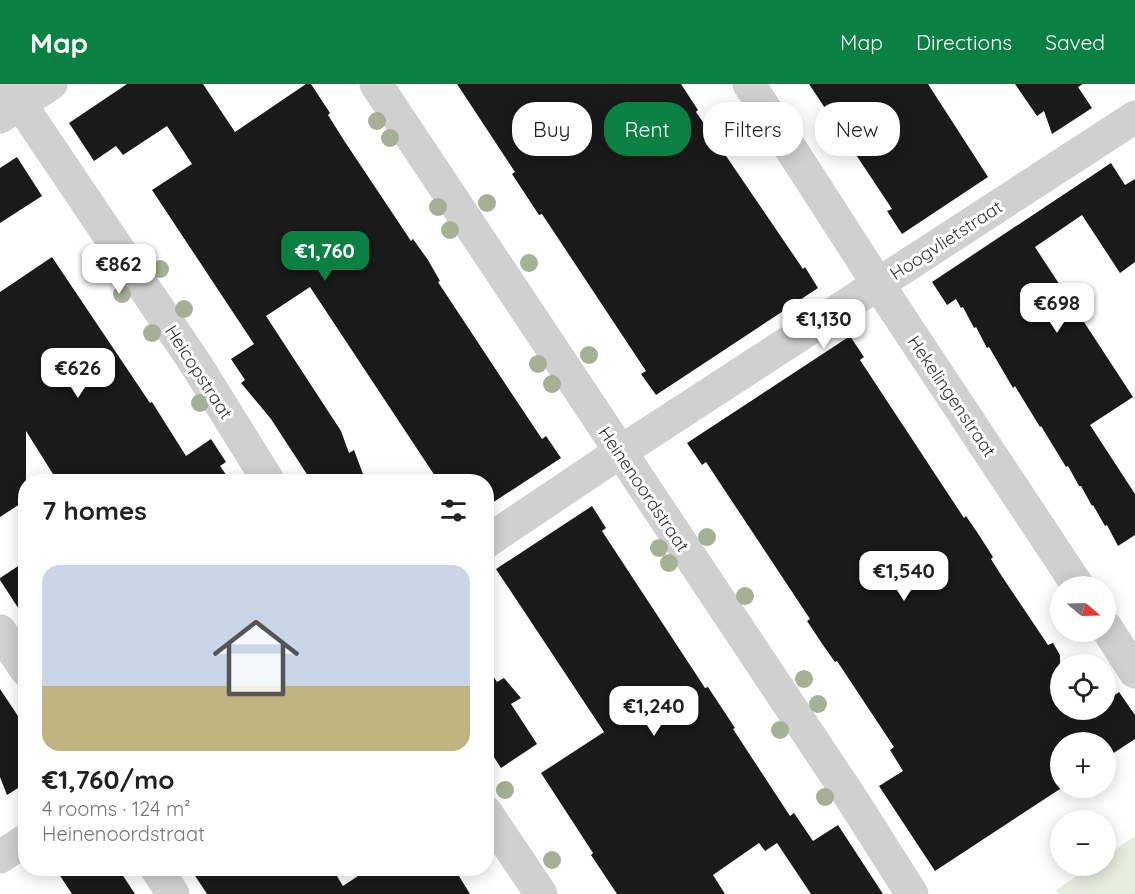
<!DOCTYPE html>
<meta charset="utf-8">
<style>
body{margin:0;font-family:Quicksand,sans-serif;background:#f6f6f6;color:#222;height:100vh;display:flex;flex-direction:column;font-size:22px;white-space:nowrap}
*{box-sizing:border-box;margin:0}
p{font-size:20px;color:#767676}
.icon{flex:none;width:33px;height:33px;fill:none;stroke:currentColor;stroke-width:2;stroke-linecap:round;stroke-linejoin:round}
.map{position:relative;flex:1;overflow:hidden}
.details{position:absolute;left:18px;top:390px;width:476px;height:402px;display:flex;flex-direction:column;background:#fff;border-radius:24px;box-shadow:0 3px 15px #0003}
.details>*{flex:none}
.top-card{position:absolute;left:512px;top:18px;width:532px;height:54px;display:flex;gap:12px}
.needle{width:39px;rotate:109deg}
.tools{position:absolute;left:1050px;top:492px;display:grid;gap:12px}
.tools a{display:grid;place-items:center;width:66px;height:66px;border-radius:50%;background:#fff;box-shadow:0 3px 15px #0003;font-size:30px}
.price{position:absolute;translate:-50% -51px;padding:0 14px;border-radius:12px;background:#fff;color:#222;font-size:20px;line-height:39px;filter:drop-shadow(0 2px 3px #0008)}
.price::after{content:'';position:absolute;left:50%;top:36px;width:18px;height:14px;margin-left:-9px;background:inherit;clip-path:polygon(0 0,100% 0,50% 100%)}
.price.on{background:#0b8043;color:#fff}
ul{padding:0;list-style:none}
li{display:grid;align-content:center;gap:12px;height:318px;padding:0 24px}
li+li{border-top:2px solid #e0e0e0}
li span{display:grid;place-items:center;height:186px;border-radius:18px;color:#555}
li>.icon{margin-inline-start:auto}
span .icon{width:108px;height:108px;fill:#fffc;stroke-width:1}
li b{font-size:26px}
h2{display:flex;justify-content:space-between;align-items:center;height:72px;padding:0 24px;font-size:26px}
.tag{padding:0 21px;border-radius:24px;background:#fff;box-shadow:0 3px 15px #0003;font-size:21px;line-height:54px}
.tag.on{background:#0b8043;color:#fff}
header{display:flex;align-items:center;gap:36px;box-sizing:border-box;height:84px;padding:0 30px;background:#0b8043;color:#fff}
header strong{font-size:28px}
nav{display:flex;gap:33px;margin-inline-start:auto;font-size:21px}
.map>svg:first-child{display:block}
</style>
<header>
<strong>Map</strong>
<nav><a>Map</a><a>Directions</a><a>Saved</a></nav>
</header>
<div class="map">
<svg width="1135" height="810" viewBox="0 0 1135 810">
<rect width="100%" height="100%" fill="#fff"/>
<!-- green -->
<path fill="#e7ecdf" d="M1135 752V810H1059L1056 806 1091 782H1106V772Z"/>
<!-- building -->
<path fill="#1a1a1a" d="M127 0H203L235 48 306 0H311L330 29 328 31 345 58 411 157 413 155 428 176 440 197 438 198 516 316 542 355 546 352 561 374 486 423V398H439L310 203 266 232 341 347 349 369 354 366 366 398H312L271 335 241 299 245 296 231 275 254 260 152 106 192 80 167 42 123 71 116 62 94 77 69 39Z
M457 0H681L698 26 696 28 722 66 803 185 805 183 818 204 656 311 641 290 646 287 542 130 539 131 512 90 515 88Z
M809 0H928L988 93 902 150 887 127 892 125Z
M1015 0H1083L1078 3 1092 24 1052 50 1044 27 1037 32Z
M17 73 42 112 0 139V84Z
M1111 79 1125 101 1135 95V178L1120 189 1082 131 1035 163 1133 313 1090 341 1135 410V451L1118 462 1107 441 1105 442 1093 421 1092 422 1081 402H1079L1068 382 1066 383 1041 342 1040 343 1015 302 1013 304 989 263 987 264 976 243 974 244 963 223 961 224 956 215 947 221 932 198Z
M52 173 150 319 152 318 186 372 211 355 226 378 220 382 231 398H58L26 347V416L0 433V208Z
M850 252 864 273 860 276 964 434 966 432 979 451 993 473 991 475 1003 494 1048 561 1053 559 1060 571V626H1106V617L1119 608 1135 631V655L1106 674V658H1060V705L935 787 879 702 903 687 890 666 894 663 837 577 835 578 825 564 807 537 810 535 706 378 702 381 687 359Z
M592 422 606 444 602 447 705 604 708 603 735 644 733 645 790 732 794 729 813 757 838 741 883 810H811L777 759 765 767 759 759 713 791 725 810H617L591 771 593 769 541 689 604 648 496 485Z
M26 477V536L0 496V494Z
M486 581 497 598 504 594 521 614 511 620 537 660 501 684 486 661Z
M0 605 26 644V699L7 711 0 693Z
M55 784H118L135 810H72Z
M190 784H332L343 802 370 784H454L470 810H207Z"/>
<g fill="none" stroke-linecap="round" stroke-linejoin="round">
<!-- street -->
<path stroke="#d0d0d0" stroke-width="33" d="M7 0 197 282 269 398
M376 0 853 717 912 810
M749 0 878 200 1078 502
M0 33 51 0
M486 458 620 368 1135 33
M1106 543 1135 588
M0 547 26 586
M486 728 541 810
M0 773 26 756
M156 784 173 810"/>
</g>
<!-- trees -->
<g fill="#a5b095">
<circle cx="377" cy="37" r="9"/>
<circle cx="390" cy="54" r="9"/>
<circle cx="487" cy="119" r="9"/>
<circle cx="438" cy="123" r="9"/>
<circle cx="450" cy="146" r="9"/>
<circle cx="529" cy="179" r="9"/>
<circle cx="160" cy="185" r="9"/>
<circle cx="122" cy="210" r="9"/>
<circle cx="184" cy="225" r="9"/>
<circle cx="152" cy="249" r="9"/>
<circle cx="589" cy="271" r="9"/>
<circle cx="538" cy="280" r="9"/>
<circle cx="552" cy="300" r="9"/>
<circle cx="200" cy="319" r="9"/>
<circle cx="707" cy="453" r="9"/>
<circle cx="659" cy="464" r="9"/>
<circle cx="669" cy="479" r="9"/>
<circle cx="745" cy="512" r="9"/>
<circle cx="804" cy="595" r="9"/>
<circle cx="818" cy="620" r="9"/>
<circle cx="780" cy="646" r="9"/>
<circle cx="505" cy="706" r="9"/>
<circle cx="825" cy="713" r="9"/>
<circle cx="552" cy="776" r="9"/>
</g>
<g text-anchor="middle" dominant-baseline="central" stroke-width="6" stroke-linejoin="round" paint-order="stroke">
<!-- street labels -->
<g font-size="18" fill="#333" stroke="#fff">
<text transform="translate(946 156) rotate(-33)">Hoogvlietstraat</text>
<text transform="translate(199 288) rotate(57)">Heicopstraat</text>
<text transform="translate(952 312) rotate(56)">Hekelingenstraat</text>
<text transform="translate(644 405) rotate(56)">Heinenoordstraat</text>
</g>
</g>
</svg>
<div class="tools">
<a><svg class="needle" viewBox="-14 -14 28 28"><path d="M0-13l5 13h-10z" fill="#e53935"/><path d="M0 13l5-13h-10z" fill="#767676"/></svg></a>
<a><svg class="icon" aria-label="locate" viewBox="0 0 24 24"><circle cx="12" cy="12" r="6"/><path d="M12 2v4M12 18v4M2 12h4M18 12h4"/></svg></a>
<a>+</a>
<a>−</a>
</div>
<b class="price on" style="left:325px;top:198px">€1,760</b>
<b class="price" style="left:119px;top:211px">€862</b>
<b class="price" style="left:1057px;top:250px">€698</b>
<b class="price" style="left:824px;top:266px">€1,130</b>
<b class="price" style="left:78px;top:315px">€626</b>
<b class="price" style="left:904px;top:518px">€1,540</b>
<b class="price" style="left:654px;top:653px">€1,240</b>
<div class="top-card">
<a class="tag">Buy</a>
<a class="tag on">Rent</a>
<a class="tag">Filters</a>
<a class="tag">New</a>
</div>
<section class="details">
<h2>7 homes<svg class="icon" aria-label="filters" viewBox="0 0 24 24"><path d="M4 7h16M4 17h16"/><circle cx="9" cy="7" r="2"/><circle cx="15" cy="17" r="2"/></svg></h2>
<ul>
<li><span style="background:linear-gradient(#c9d6e8 65%,#c2b280 0)"><svg class="icon" aria-label="home" viewBox="0 0 24 24"><path d="M3 11l9-7 9 7M6 9v11h12V9"/></svg></span><div><b>€1,760/mo</b><p>4 rooms · 124 m²</p><p>Heinenoordstraat</p></div></li>
</ul>
</section>
</div>
